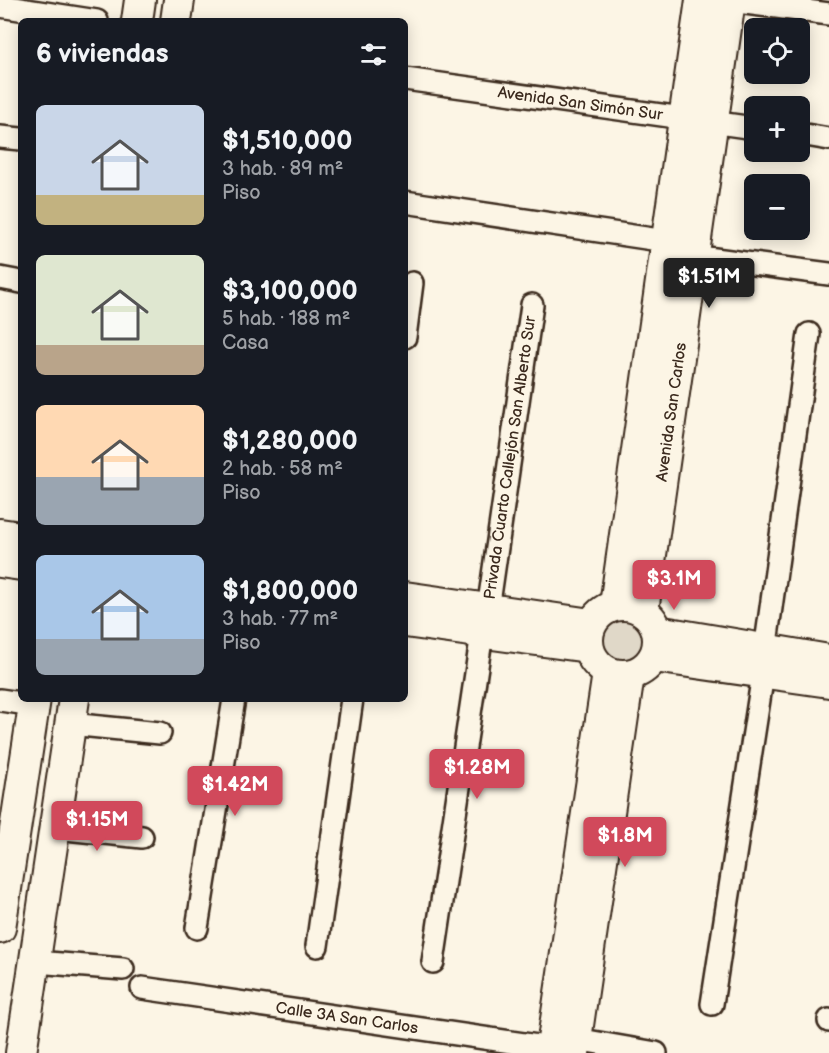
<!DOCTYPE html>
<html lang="es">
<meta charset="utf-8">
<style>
body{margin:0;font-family:"Balsamiq Sans",sans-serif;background:#242831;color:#f1f3f6;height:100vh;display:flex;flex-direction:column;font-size:22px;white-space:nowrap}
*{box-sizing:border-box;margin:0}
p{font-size:20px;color:#9ea1a6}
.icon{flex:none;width:33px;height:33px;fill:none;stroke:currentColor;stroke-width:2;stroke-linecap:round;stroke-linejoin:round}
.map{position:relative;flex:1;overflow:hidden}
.panel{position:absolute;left:18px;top:18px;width:390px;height:684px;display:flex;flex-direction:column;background:#171b24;border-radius:9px;box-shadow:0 3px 15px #0003}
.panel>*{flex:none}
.fabs{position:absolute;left:744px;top:18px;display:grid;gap:12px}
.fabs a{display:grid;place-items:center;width:66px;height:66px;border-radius:9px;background:#171b24;box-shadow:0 3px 15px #0003;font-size:30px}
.price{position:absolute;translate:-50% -51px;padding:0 14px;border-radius:6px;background:#d1495b;color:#fff;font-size:20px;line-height:39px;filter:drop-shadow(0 2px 3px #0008)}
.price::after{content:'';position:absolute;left:50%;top:36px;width:18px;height:14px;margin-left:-9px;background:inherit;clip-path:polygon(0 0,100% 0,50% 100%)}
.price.current{background:#222;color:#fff}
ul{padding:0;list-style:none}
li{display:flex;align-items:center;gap:18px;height:150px;padding:0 18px}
li span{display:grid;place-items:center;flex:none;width:168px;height:120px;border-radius:9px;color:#555}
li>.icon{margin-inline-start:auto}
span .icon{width:72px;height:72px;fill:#fffc;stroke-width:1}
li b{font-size:26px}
h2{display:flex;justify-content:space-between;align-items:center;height:72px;padding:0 18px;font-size:26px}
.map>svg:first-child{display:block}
</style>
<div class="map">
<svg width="829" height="1053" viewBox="0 0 829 1053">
<rect width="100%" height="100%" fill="#fcf5e5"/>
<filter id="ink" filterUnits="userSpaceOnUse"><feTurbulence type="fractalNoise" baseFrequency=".0167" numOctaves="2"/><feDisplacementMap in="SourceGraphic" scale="12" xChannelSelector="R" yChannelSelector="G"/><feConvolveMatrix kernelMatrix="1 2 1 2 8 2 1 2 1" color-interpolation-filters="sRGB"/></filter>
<g filter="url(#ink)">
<!-- green -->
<path fill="#e0d8c8" stroke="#8e8173" stroke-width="1.5" d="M598 640a25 25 0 1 1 50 0a25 25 0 1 1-50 0Z"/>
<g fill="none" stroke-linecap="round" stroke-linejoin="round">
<defs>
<g id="street">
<path d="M730 1 829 14"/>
<path d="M0 6 97 21"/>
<path id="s1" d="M405 79 754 128"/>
<path d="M800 134 829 139"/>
<path d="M0 137 21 139"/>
<path d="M405 202 666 241"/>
<path d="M692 256 829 274"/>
<path d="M0 278 21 282"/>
<path d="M405 337 412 283"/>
<path id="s2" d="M488 610 532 305"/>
<path d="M765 651 809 334"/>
<path d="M0 700 34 705"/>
<path d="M70 724 160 733"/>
<path d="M56 828 142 837"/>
<path d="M197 928 234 699"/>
<path d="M317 946 352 699"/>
<path d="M36 962 123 969"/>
<path d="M433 962 482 633"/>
<path id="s3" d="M142 988 552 1048"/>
<path d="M712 1004 763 674"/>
<path d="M829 1021V1020"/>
<path d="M576 1039 656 1053"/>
</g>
<g id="secondary">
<path d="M137 21 140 0"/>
<path d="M176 21 179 0"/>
<path d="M0 534 21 537"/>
<path d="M0 562 21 565"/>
<path d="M405 597 591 624"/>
<circle cx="623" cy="640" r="35"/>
<path d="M615 605 701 0"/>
<path id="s4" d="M643 611 730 0"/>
<path d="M405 622 588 647"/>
<path d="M657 631 829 660"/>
<path d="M654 657 829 682"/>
<path d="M0 928 35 699"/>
<path d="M21 1053 74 699"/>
<path d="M551 1053 608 673"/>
<path d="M574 1053 629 675"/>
</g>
</defs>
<!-- street casing -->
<use href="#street" stroke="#3b2a1e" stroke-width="26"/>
<!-- secondary casing -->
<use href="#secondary" stroke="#3b2a1e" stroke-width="34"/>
<!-- street -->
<use href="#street" stroke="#fcf5e5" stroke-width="21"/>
<!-- secondary -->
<use href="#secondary" stroke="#fcf5e5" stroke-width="30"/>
</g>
</g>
<g text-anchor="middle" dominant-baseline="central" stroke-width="5" stroke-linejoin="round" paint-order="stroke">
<!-- street labels -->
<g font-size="16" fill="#3b2a1e" stroke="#fcf5e5">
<text stroke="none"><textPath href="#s1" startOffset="177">Avenida San Simón Sur</textPath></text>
<text stroke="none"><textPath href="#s4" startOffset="201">Avenida San Carlos</textPath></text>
<text stroke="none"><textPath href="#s2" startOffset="154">Privada Cuarto Callejón San Alberto Sur</textPath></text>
<text stroke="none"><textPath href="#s3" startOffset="207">Calle 3A San Carlos</textPath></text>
</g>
</g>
</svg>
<div class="fabs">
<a><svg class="icon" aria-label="locate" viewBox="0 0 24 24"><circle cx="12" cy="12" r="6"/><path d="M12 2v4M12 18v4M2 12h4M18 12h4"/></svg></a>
<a>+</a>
<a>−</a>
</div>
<b class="price current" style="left:709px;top:309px">$1.51M</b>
<b class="price" style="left:674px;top:611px">$3.1M</b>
<b class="price" style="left:477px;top:800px">$1.28M</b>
<b class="price" style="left:235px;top:817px">$1.42M</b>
<b class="price" style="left:97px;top:852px">$1.15M</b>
<b class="price" style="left:625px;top:868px">$1.8M</b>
<section class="panel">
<h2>6 viviendas<svg class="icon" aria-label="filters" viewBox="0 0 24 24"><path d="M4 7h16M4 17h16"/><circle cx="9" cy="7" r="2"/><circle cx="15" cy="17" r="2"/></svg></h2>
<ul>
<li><span style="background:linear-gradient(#c9d6e8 75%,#c2b280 0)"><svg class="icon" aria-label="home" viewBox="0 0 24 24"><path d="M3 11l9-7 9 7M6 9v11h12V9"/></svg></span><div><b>$1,510,000</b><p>3 hab. · 89 m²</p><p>Piso</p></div></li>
<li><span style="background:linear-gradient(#dfe7d0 75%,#b9a48a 0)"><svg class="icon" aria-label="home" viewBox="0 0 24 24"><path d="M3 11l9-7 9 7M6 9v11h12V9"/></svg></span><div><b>$3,100,000</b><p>5 hab. · 188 m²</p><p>Casa</p></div></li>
<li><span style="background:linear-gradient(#ffd9b3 60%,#9aa5b1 0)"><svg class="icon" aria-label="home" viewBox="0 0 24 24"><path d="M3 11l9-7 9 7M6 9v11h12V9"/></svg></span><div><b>$1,280,000</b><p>2 hab. · 58 m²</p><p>Piso</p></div></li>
<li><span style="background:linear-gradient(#a9c7e8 70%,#9aa5b1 0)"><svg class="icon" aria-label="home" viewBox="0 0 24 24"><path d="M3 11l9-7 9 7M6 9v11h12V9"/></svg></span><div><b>$1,800,000</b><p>3 hab. · 77 m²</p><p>Piso</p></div></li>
</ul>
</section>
</div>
